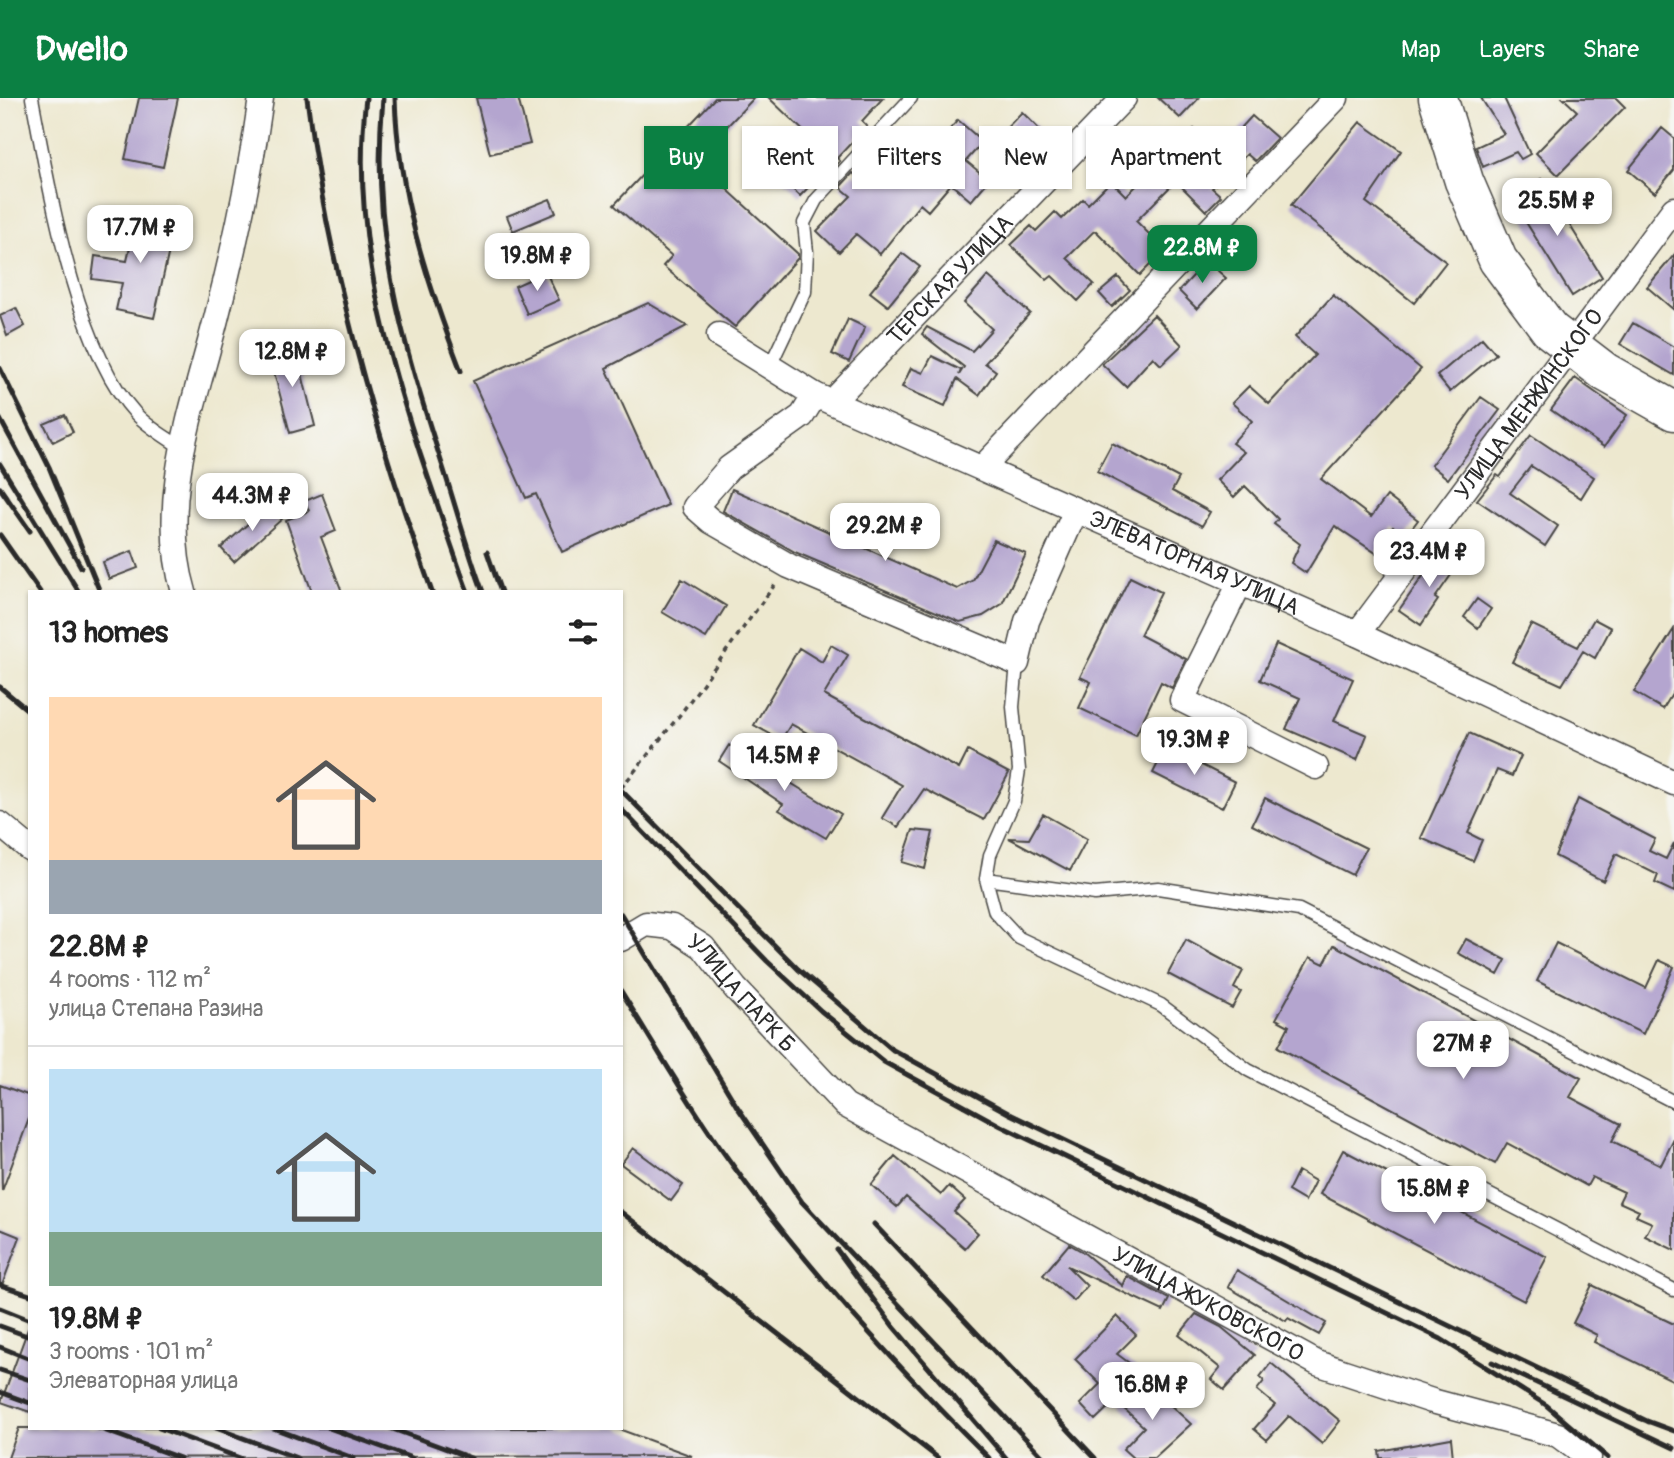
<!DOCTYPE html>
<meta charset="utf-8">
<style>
body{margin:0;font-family:Pangolin,sans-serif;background:#f2f2f2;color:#222;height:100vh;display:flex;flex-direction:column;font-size:26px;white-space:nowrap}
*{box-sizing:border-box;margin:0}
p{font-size:23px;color:#767676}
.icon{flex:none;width:38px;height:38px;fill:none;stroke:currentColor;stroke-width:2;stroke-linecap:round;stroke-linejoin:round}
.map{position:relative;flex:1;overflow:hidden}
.details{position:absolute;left:28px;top:492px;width:595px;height:840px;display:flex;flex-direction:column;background:#fff;border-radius:0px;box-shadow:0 2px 5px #0004}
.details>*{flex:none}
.banner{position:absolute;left:644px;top:28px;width:665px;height:63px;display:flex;gap:14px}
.price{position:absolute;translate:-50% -60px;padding:0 16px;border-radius:14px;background:#fff;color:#222;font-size:23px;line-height:46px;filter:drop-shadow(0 2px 4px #0008)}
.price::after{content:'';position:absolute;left:50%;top:42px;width:21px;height:16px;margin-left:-10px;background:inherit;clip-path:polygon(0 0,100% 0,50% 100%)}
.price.current{background:#0b8043;color:#fff}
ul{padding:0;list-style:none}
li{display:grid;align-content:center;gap:14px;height:371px;padding:0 21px}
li+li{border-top:2px solid #e0e0e0}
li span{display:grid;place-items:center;height:217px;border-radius:0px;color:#555}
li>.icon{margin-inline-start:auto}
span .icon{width:126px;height:126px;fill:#fffc;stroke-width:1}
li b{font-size:30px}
h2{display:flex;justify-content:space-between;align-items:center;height:84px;padding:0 21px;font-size:30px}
.tag{padding:0 24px;border-radius:0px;background:#fff;box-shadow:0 2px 5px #0004;font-size:24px;line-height:63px}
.tag.current{background:#0b8043;color:#fff}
header{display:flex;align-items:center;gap:42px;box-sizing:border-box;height:98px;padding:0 35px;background:#0b8043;color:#fff}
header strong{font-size:33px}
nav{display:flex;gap:38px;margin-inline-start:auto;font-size:24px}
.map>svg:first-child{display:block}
</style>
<header>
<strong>Dwello</strong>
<nav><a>Map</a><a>Layers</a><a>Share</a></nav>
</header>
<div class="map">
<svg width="1674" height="1360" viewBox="0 0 1674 1360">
<rect width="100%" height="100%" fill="#f6f6f2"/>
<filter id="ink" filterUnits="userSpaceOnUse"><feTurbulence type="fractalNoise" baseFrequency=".0143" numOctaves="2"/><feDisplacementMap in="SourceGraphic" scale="14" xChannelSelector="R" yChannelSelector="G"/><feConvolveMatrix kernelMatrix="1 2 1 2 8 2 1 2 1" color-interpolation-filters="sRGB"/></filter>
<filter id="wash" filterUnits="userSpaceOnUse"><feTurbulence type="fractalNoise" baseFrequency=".00686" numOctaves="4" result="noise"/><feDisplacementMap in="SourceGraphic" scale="28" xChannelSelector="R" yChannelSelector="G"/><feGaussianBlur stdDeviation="1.57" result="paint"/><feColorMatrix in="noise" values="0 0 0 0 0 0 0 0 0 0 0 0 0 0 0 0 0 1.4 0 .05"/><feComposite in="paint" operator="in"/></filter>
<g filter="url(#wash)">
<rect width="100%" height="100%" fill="#ede8cf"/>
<g id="blocks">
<!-- building -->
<path fill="#b4a5cf" d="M139 0H178L163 69 125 61Z
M476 0H518L530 46 490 56Z
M715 0H754L695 62 798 156V160L735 229 663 168 672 158 614 107Z
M769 0H883L862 23 867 28 837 60 840 63 827 77 823 74 800 98 779 78 813 42Z
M1158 0H1199L1180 20Z
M1481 0H1504L1530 56 1521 61 1516 54 1483 69 1476 49 1504 36Z
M1563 0H1616L1625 9 1558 77 1536 55 1577 13Z
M1022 14 1043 35 1019 59 998 39Z
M1252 18 1277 40 1255 63 1247 56 1212 90 1221 98 1206 113 1176 83 1136 123 1165 152 1140 177 1096 133 1093 134 1067 160 1094 186 1078 203 1052 178 1047 182 1011 147 1031 128 1036 133 1055 114 1062 121 1083 101 1088 106 1111 83 1126 98 1194 31 1218 55Z
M958 22 983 44 966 63 989 82 971 103 951 86 928 113 920 106 880 156 856 136 839 154 817 133 851 98 840 89 853 75 866 86 889 58 906 73 933 42 937 46Z
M1360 24 1401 53 1366 104 1446 164 1414 205 1291 107Z
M1662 30 1674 40V72L1655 95 1628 72Z
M1541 81 1602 179 1572 198 1511 100Z
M550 101 556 115 513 133 507 118Z
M138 113 176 121 154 220 116 212 122 185 92 181 95 158 127 163Z
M902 155 920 169 888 208 870 194Z
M1674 157V212L1647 189Z
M1207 163 1226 180 1197 211 1179 193Z
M546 174 559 202 527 216 515 188Z
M988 178 1030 215 985 265 996 273 979 297 957 281 945 308 902 289 911 270 923 275 932 258 961 272 959 277 964 269 922 236 927 229 972 253 992 231 964 205Z
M1118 179 1130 192 1112 209 1099 195Z
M1333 197 1421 271 1321 381 1371 419 1387 398 1418 422 1406 438 1393 429 1376 455 1335 428 1306 475 1291 465 1300 446 1274 426 1278 421 1245 388 1234 399 1217 382 1244 354 1232 345 1252 323 1232 305 1249 288 1269 306 1315 257 1295 239Z
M648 205 687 228 606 270 668 407 562 454 536 396 526 400 473 283Z
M16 210 25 228 7 238 0 218Z
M1154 217 1182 247 1161 267 1153 259 1126 289 1102 266Z
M848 221 865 229 849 264 832 256Z
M1633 225 1674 249V277L1620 246Z
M1482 240 1496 256 1450 294 1437 278Z
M295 248 315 328 290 335 269 255Z
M1575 280 1627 317 1604 349 1551 312Z
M1481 299 1500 312 1448 381 1431 367Z
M65 317 73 334 53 344 44 326Z
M1531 337 1594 379 1581 400 1531 368 1510 395 1558 428 1545 448 1477 402 1497 377 1500 379Z
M1112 345 1179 380 1172 393 1210 414 1202 428 1097 373Z
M732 391 957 491 973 482 994 442 1026 456 1002 506 983 518 960 524 795 454 723 413Z
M322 396 336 433 321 439 342 494H312L286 422 309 413 305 403Z
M270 406 282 421 234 464 221 450Z
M132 453 138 470 109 481 103 464Z
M1440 454 1458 467 1435 500 1438 502 1421 527 1399 512Z
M1130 479 1161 494 1140 537 1186 561 1172 590 1161 584 1136 637 1079 610 1091 584 1080 579Z
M682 481 726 508 706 540 662 514Z
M1477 501 1491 511 1478 530 1464 519Z
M1594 521 1611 530 1595 560 1583 553 1562 587 1512 564 1531 526 1578 549Z
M1674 531V593L1663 611 1634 594Z
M1276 546 1353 581 1334 623 1367 637 1357 662 1286 631 1300 600 1260 582Z
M831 547 848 557 824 597 959 671 968 653 1009 675 984 722 924 691 898 729 882 720 902 687 791 626 781 642 754 627 799 550 822 564Z
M1469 635 1521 658 1512 678 1497 672 1468 735 1482 742 1473 763 1421 740Z
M729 647 841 716 826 740 779 712 783 706 719 663Z
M1166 649 1235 684 1222 710 1153 675Z
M1265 700 1366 750 1352 777 1252 727Z
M1578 701 1655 741 1649 753 1666 761 1674 745V794L1655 785 1658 777 1616 756 1603 783 1555 758Z
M1043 716 1087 741 1070 773 1009 740 1029 741Z
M913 732 933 734 925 771 902 764Z
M1466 841 1506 862 1498 877 1458 855Z
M1186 842 1243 873 1234 890 1241 894 1232 910 1168 876Z
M1556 845 1646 890 1659 862 1674 869 1643 936 1537 883Z
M1334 847 1581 980 1570 999 1621 1026 1612 1043 1661 1067 1674 1041V1152L1645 1138 1652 1125 1636 1118 1639 1113 1619 1104 1624 1094 1592 1079 1587 1088 1507 1045 1495 1066 1278 949 1289 928 1276 921 1310 859 1324 866Z
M0 987 30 998V1018L2 1093Z
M633 1050 683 1087 671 1103 621 1066Z
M1343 1052 1547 1159 1524 1203 1320 1096Z
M895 1058 941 1097 949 1088 965 1102 954 1114 978 1135 965 1150 906 1099 897 1109 871 1087Z
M1298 1073 1315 1083 1305 1103 1288 1093Z
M0 1131 20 1139 2 1187 0 1186Z
M1069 1146 1083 1154 1123 1188 1127 1178 1169 1201 1163 1213 1067 1168 1087 1188 1074 1203 1043 1177Z
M1237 1172 1326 1225 1319 1237 1288 1220 1286 1223 1228 1189Z
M1592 1187 1674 1226V1283L1594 1244 1597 1237 1573 1225Z
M1196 1216 1221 1229 1255 1257 1224 1292 1211 1281 1220 1270 1179 1237Z
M1117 1218 1136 1237 1117 1256 1136 1270 1119 1306 1115 1303 1095 1322 1080 1306 1100 1286 1075 1261Z
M28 1231H30V1314L1 1304Z
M1271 1265 1340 1323 1322 1346 1289 1318 1267 1342 1254 1331 1275 1307 1257 1292 1264 1283 1260 1279Z
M1142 1281 1191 1326 1154 1360H1133L1123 1351 1144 1329 1121 1308Z
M19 1330H616L692 1358 8 1360Z
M1451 1340 1453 1360H1380L1379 1353Z"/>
</g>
</g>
<g filter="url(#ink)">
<use href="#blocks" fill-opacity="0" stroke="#484744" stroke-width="2"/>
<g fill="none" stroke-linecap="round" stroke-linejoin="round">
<defs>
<path id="lane" d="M32 0C49 88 75 250 136 316 149 330 168 340 183 351
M769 270 805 194 807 154 804 125 816 102 911 0
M1017 565 1013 609 1019 672 1014 703 990 757 986 781 995 814 1019 840 1161 907 1248 972 1674 1192
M986 781 1095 796 1158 790 1299 812 1674 1004"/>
<g id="street">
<path id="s1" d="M719 237 815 297 1357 536 1674 685"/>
<path d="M815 297 802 318 729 370 695 409 711 423 789 468 1017 565 1027 523 1076 412"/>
<path id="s2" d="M832 304 1124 0"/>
<path d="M982 370 1336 0"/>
<path d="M1240 485 1182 602 1316 669"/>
<path d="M184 494C156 400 196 304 218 213 236 143 251 72 261 0"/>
<path id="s3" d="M1357 536 1674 111"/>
<path d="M0 726 30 751"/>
<path id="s4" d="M621 841 646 826 672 829 703 849 735 890 845 1007 1317 1265 1432 1303 1558 1337 1589 1360"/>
</g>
<path id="primary" d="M1438 0 1464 83 1498 162 1550 232 1605 274 1674 313"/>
</defs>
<!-- lane casing -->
<use href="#lane" stroke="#484744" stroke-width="15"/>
<!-- street casing -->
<use href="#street" stroke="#484744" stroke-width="27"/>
<!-- primary casing -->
<use href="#primary" stroke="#484744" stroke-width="41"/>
<!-- path -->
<path stroke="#484744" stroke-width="3.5" stroke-dasharray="5 5" stroke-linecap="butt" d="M621 690 679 618 776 485"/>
<!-- lane -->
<use href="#lane" stroke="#fff" stroke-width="12"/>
<!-- street -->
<use href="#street" stroke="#fff" stroke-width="24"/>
<!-- primary -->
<use href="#primary" stroke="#fff" stroke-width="38"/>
<!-- rail -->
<path stroke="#2b2b2b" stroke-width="5" d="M307 0C327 166 376 337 432 494
M366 0C350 131 387 260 429 382 442 419 454 457 468 494
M383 0C370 137 401 238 442 366 456 409 467 452 483 494
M395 0C398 96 427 184 461 273
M0 270 49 369 100 494
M0 321 81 469
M0 366 79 494
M0 390 30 433
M0 437 40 494
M487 454 501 494
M0 589 30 614
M621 692 798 871 893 952 1010 1016 1649 1324
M621 711 767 863 821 913 884 964 1001 1028 1441 1241 1546 1307 1608 1360
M621 816 736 1007 802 1104 1044 1360
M621 893C654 946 685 1000 721 1051 800 1163 892 1264 989 1360
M621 1114 938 1360
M874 1126 1095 1360
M837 1152 893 1228 1006 1360
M0 1187 30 1197
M0 1210 30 1222
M0 1228 30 1239
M0 1249 30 1261
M1492 1264 1674 1350
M0 1272 30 1282
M0 1294 30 1305
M1639 1320 1674 1333
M98 1330 180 1360
M159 1330 240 1360
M216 1330 297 1360
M273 1330 353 1360
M329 1330 412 1360
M390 1330 471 1360"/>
</g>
</g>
<g text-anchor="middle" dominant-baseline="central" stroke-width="5" stroke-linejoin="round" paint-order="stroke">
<!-- street labels -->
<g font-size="23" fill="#2b2b2b" stroke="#f6f6f2">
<text stroke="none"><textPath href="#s2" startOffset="170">ТЕРСКАЯ УЛИЦА</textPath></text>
<text stroke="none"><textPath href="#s3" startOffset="287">УЛИЦА МЕНЖИНСКОГО</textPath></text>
<text stroke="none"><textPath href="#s1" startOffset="528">ЭЛЕВАТОРНАЯ УЛИЦА</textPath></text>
<text stroke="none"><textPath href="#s4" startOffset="152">УЛИЦА ПАРК Б</textPath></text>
<text stroke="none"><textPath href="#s4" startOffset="719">УЛИЦА ЖУКОВСКОГО</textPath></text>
</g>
</g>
</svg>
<b class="price" style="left:1557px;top:140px">25.5M ₽</b>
<b class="price" style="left:140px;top:167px">17.7M ₽</b>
<b class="price current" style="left:1202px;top:187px">22.8M ₽</b>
<b class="price" style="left:537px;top:195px">19.8M ₽</b>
<b class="price" style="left:292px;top:291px">12.8M ₽</b>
<b class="price" style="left:252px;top:435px">44.3M ₽</b>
<b class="price" style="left:885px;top:465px">29.2M ₽</b>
<b class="price" style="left:1429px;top:491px">23.4M ₽</b>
<b class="price" style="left:1194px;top:679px">19.3M ₽</b>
<b class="price" style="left:784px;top:695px">14.5M ₽</b>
<b class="price" style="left:1463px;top:983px">27M ₽</b>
<b class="price" style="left:1434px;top:1128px">15.8M ₽</b>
<b class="price" style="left:1152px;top:1324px">16.8M ₽</b>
<div class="banner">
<a class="tag current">Buy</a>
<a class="tag">Rent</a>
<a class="tag">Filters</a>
<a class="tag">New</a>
<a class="tag">Apartment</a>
</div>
<section class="details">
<h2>13 homes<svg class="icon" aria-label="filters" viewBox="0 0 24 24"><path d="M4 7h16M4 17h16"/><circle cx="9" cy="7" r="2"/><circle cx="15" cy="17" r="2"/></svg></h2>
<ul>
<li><span style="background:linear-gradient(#ffd9b3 75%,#9aa5b1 0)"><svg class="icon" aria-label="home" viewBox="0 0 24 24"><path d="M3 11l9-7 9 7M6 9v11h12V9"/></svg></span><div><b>22.8M ₽</b><p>4 rooms · 112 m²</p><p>улица Степана Разина</p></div></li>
<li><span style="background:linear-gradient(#bfe0f5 75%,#7fa58c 0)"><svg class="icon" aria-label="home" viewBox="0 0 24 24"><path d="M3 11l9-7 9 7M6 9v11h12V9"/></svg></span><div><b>19.8M ₽</b><p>3 rooms · 101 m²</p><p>Элеваторная улица</p></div></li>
</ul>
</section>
</div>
